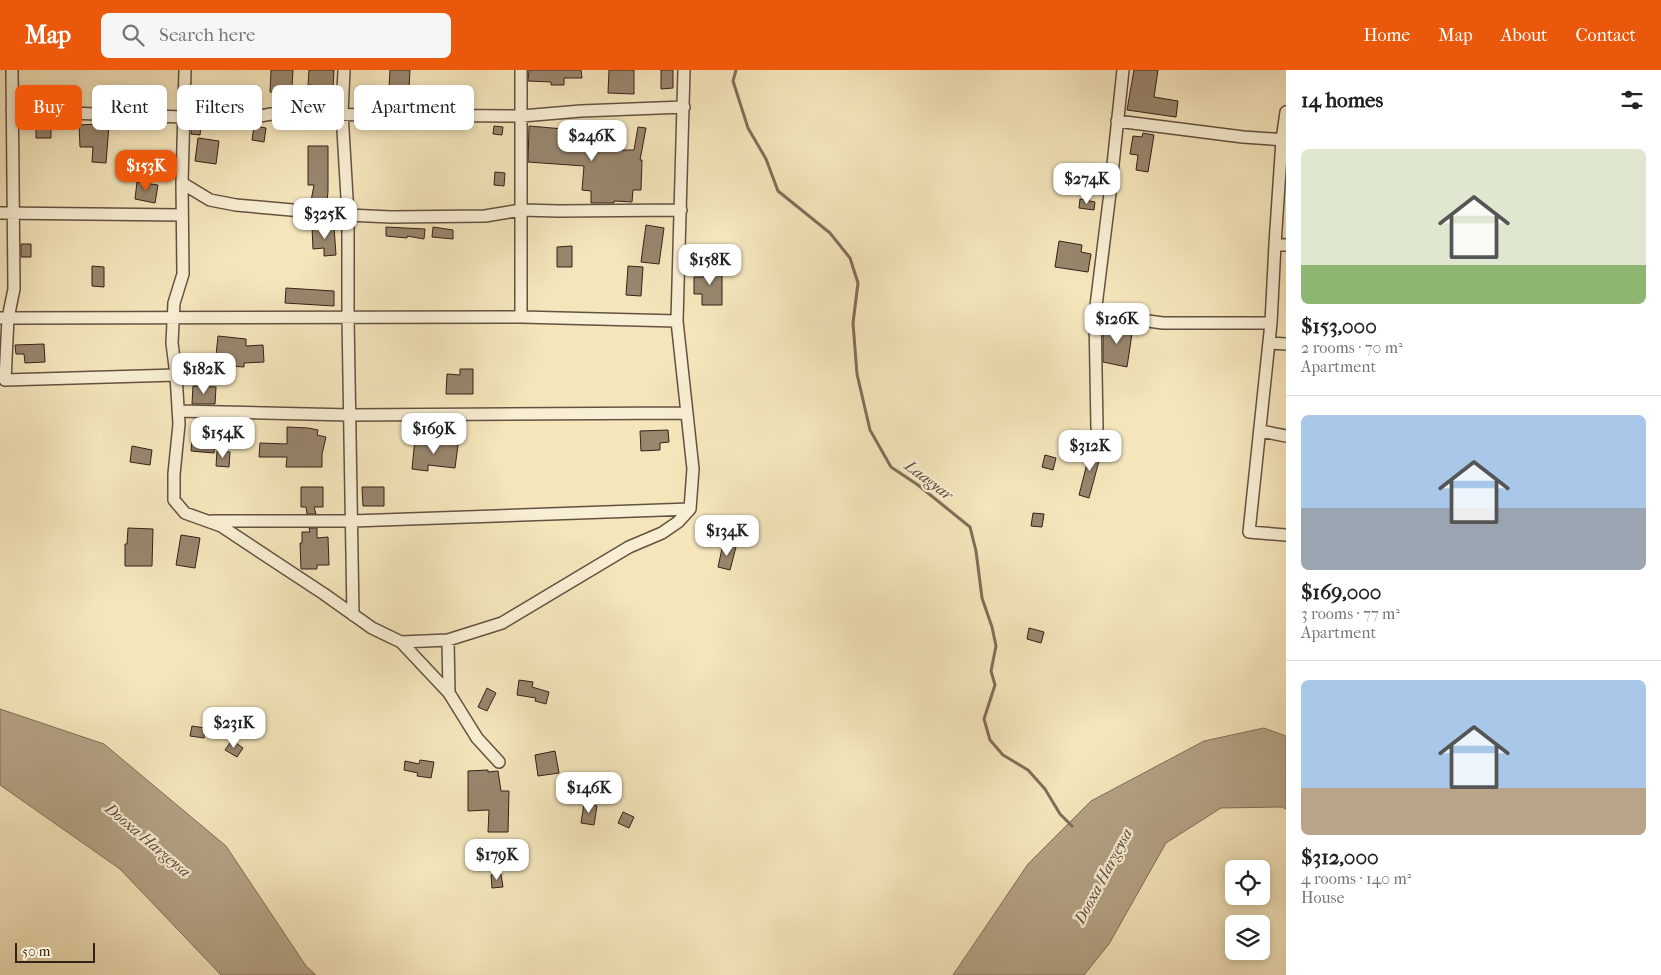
<!DOCTYPE html>
<meta charset="utf-8">
<style>
body{margin:0;font-family:"IM FELL French Canon",serif;background:#f6f6f6;color:#222;height:100vh;display:flex;flex-direction:column;font-size:19px;white-space:nowrap}
*{box-sizing:border-box;margin:0}
p{font-size:16px;color:#767676}
.icon{flex:none;width:28px;height:28px;fill:none;stroke:currentColor;stroke-width:2;stroke-linecap:round;stroke-linejoin:round}
.map{position:relative;flex:1;overflow:hidden}
.sheet{display:flex;flex-direction:column;background:#fff;width:375px}
.sheet>*{flex:none}
.top-card{position:absolute;left:15px;top:15px;width:475px;height:45px;display:flex;gap:10px}
.tools{position:absolute;left:1225px;top:790px;display:grid;gap:10px}
.tools a{display:grid;place-items:center;width:45px;height:45px;border-radius:8px;background:#fff;box-shadow:0 2px 8px #0003;font-size:25px}
.scale{position:absolute;left:15px;bottom:12px;width:80px;box-sizing:border-box;padding-left:5px;border:2px solid #352018;border-top:0;font-size:14px;line-height:18px;white-space:nowrap;color:#352018;-webkit-text-stroke:4px #f8eed3;paint-order:stroke}
.price{position:absolute;translate:-50% -42px;padding:0 11px;border-radius:10px;background:#fff;color:#222;font-size:16px;line-height:32px;filter:drop-shadow(0 1px 2px #0008)}
.price::after{content:'';position:absolute;left:50%;top:30px;width:15px;height:11px;margin-left:-8px;background:inherit;clip-path:polygon(0 0,100% 0,50% 100%)}
.price.selected{background:#ea580c;color:#fff}
ul{padding:0;list-style:none}
li{display:grid;align-content:center;gap:10px;height:265px;padding:0 15px}
li+li{border-top:1px solid #e0e0e0}
li span{display:grid;place-items:center;height:155px;border-radius:8px;color:#555}
li>.icon{margin-inline-start:auto}
span .icon{width:90px;height:90px;fill:#fffc;stroke-width:1}
li b{font-size:21px}
h2{display:flex;justify-content:space-between;align-items:center;height:60px;padding:0 15px;font-size:21px}
.pill{padding:0 18px;border-radius:8px;background:#fff;box-shadow:0 2px 8px #0003;font-size:18px;line-height:45px}
.pill.selected{background:#ea580c;color:#fff}
header{display:flex;align-items:center;gap:30px;box-sizing:border-box;height:70px;padding:0 25px;background:#ea580c;color:#fff}
header strong{font-size:24px}
nav{display:flex;gap:28px;margin-inline-start:auto;font-size:18px}
.search{width:350px;height:45px;background:#f6f6f6;display:flex;align-items:center;gap:12px;box-sizing:border-box;padding:0 18px;border-radius:8px;color:#767676;font-size:19px}
main{display:flex;flex:1;min-height:0}
.map>svg:first-child{display:block}
</style>
<header>
<strong>Map</strong>
<div class="search"><svg class="icon" aria-label="search" viewBox="0 0 24 24"><circle cx="10" cy="10" r="6"/><path d="M15 15l6 6"/></svg>Search here</div>
<nav><a>Home</a><a>Map</a><a>About</a><a>Contact</a></nav>
</header>
<main>
<div class="map">
<svg width="1286" height="905" viewBox="0 0 1286 905">
<rect width="100%" height="100%" fill="#f4e5bb"/>
<filter id="stains"><feTurbulence type="fractalNoise" baseFrequency=".004" numOctaves="4"/><feColorMatrix values="0 0 0 0 .2 0 0 0 0 .09 0 0 0 0 .02 0 0 0 .5 -.17"/></filter>
<radialGradient id="worn" r=".72"><stop offset=".6" stop-color="#630" stop-opacity="0"/><stop offset="1" stop-color="#630" stop-opacity=".3"/></radialGradient>
<!-- water -->
<path fill="#b3a284" stroke="#816e59" d="M0 639 104 674 226 776 306 896 316 905H221L120 799 0 715Z
M1264 658 1286 666V739L1282 737 1221 738 1166 773 1109 874 1084 905H953L1028 794 1091 731 1204 671Z"/>
<g fill="none" stroke-linecap="round" stroke-linejoin="round">
<!-- stream -->
<path stroke="#816e59" stroke-width="3" d="M736 0 733 11 748 58 766 89 778 121 830 163 850 188 858 213 853 253 857 304 870 360 891 397 918 415 970 457 976 481 982 528 992 557 996 576 991 601 995 615 984 649 990 670 1003 685 1028 700 1045 719 1060 744 1072 756"/>
</g>
<!-- building -->
<path fill="#98866d" stroke="#352018" d="M271 0H293L291 32 275 31V22H270Z
M309 0H334L333 17 308 15Z
M390 0H410L409 18 389 17Z
M529 0H581L582 8H564V15H551V12L528 11Z
M609 0H634V24L608 23Z
M661 0H673V18L661 19Z
M1134 0H1158L1154 27 1178 31 1176 47 1127 40Z
M193 23H205V31L193 32Z
M36 52H51V68H36Z
M99 54 109 55 106 93 92 92 93 77H80L79 55Z
M192 55H201L200 65 191 64Z
M254 56 266 58 264 72 252 70Z
M494 56 503 57 502 65 493 64Z
M529 56 575 60 574 68 616 71 615 80H634L638 57 646 58 640 90H642L641 120H633L632 132 614 131V133H591V121L582 120 584 96 528 92Z
M1143 63 1154 65 1148 102 1136 100 1138 85 1130 84 1133 66 1142 67Z
M198 68 219 71 216 94 195 91Z
M308 76H328V121L327 133 311 131 314 115H308Z
M495 102 505 103 504 116 494 115Z
M137 112 158 115 155 133 135 129Z
M1080 129 1095 132 1094 140 1079 138Z
M646 155 664 158 659 194 641 192Z
M334 156 336 185 324 186V178L313 179 312 157Z
M386 157 425 159 424 169 407 166V168L386 166Z
M433 157 453 160V169L432 167Z
M1059 171 1082 175 1081 182 1091 184 1088 202 1055 197Z
M21 174H31V187H21Z
M572 176V197H557V177Z
M92 196 104 197V217L92 216Z
M628 196 643 197 641 226 626 225Z
M703 196 722 197V235H702V224H694V207H703Z
M286 218 334 221V236L285 233Z
M1113 254 1133 257 1127 297 1103 292V263H1112Z
M218 266 246 269V276L263 275 264 292 244 293V297L215 295Z
M44 274 45 292 25 293 24 284H16L15 275Z
M460 299H473V324H446L447 304 460 305Z
M193 316 216 317 215 334H192Z
M287 357 308 358 318 360 317 365 326 367 322 384V397H286L287 387H259L260 373 287 374Z
M193 359 216 361 214 383 191 381Z
M668 360 669 372 660 373V380L641 381 640 361Z
M415 369 458 375 455 398 428 395V401L412 399Z
M132 376 152 380 150 395 130 392Z
M1091 378 1102 380 1089 428 1079 425Z
M217 381 230 382 229 397 216 396Z
M1045 385 1056 388 1053 400 1042 397Z
M301 417H323V437H314L316 444H307L306 437H301Z
M362 417H384V436H363Z
M1033 443 1044 444 1042 457 1031 456Z
M128 458 153 459 152 496H125V474H127Z
M309 458H317V468L328 467 329 495H317V499H301L300 473H302V462H310Z
M181 465 200 468 195 498 176 495Z
M723 474 736 477 730 500 718 497Z
M1029 558 1044 562 1041 573 1027 569Z
M519 610 533 612 532 617 549 622 546 634 535 631 536 628 517 625Z
M487 618 496 623 487 641 478 637Z
M192 656 205 658 204 668 190 666Z
M232 670 243 678 237 687 225 680Z
M555 681 559 703 538 706 535 685Z
M420 690 434 692 431 708 417 706 418 703 404 700 405 691 419 694Z
M488 700V702L498 701 501 721H509L508 762H488L489 740 468 741V701Z
M584 734 597 736 594 755 581 753Z
M623 742 634 747 629 758 618 753Z
M501 804 503 817 492 818 491 805Z"/>
<g fill="none" stroke-linecap="round" stroke-linejoin="round">
<defs>
<path id="minor" d="M12 0 14 219 8 248 5 310 176 305
M185 0 182 113 183 204 174 233 172 273 176 305 179 354 174 404V430L185 443 221 456 324 524 372 558 401 572 449 623 477 668 499 692
M344 0 342 43 348 145V247L353 545
M521 0V247
M12 41 183 47 250 48 271 44 522 46 581 41 684 37
M1286 42 1282 70 1275 174 1286 175
M1117 51 1243 67 1286 70
M182 113 210 130 236 135 348 145 391 147 485 146 521 140 559 141 681 140
M0 143 182 145
M1275 174 1271 253 1249 462 1286 465
M1095 244 1163 253H1271
M0 248 521 247 677 251
M1269 273 1286 274
M178 341 350 345 687 343
M1097 358 1095 244 1110 123 1123 0
M1261 361 1286 366
M212 451H352L690 439
M448 570 449 623
M401 572 448 570 502 553 629 477 662 463 678 452 690 439 693 399 677 251 684 0"/>
</defs>
<!-- minor casing -->
<use href="#minor" stroke="#655141" stroke-width="14"/>
<!-- minor -->
<use href="#minor" stroke="#f8eed3" stroke-width="11"/>
</g>
<g text-anchor="middle" dominant-baseline="central" stroke-width="4.5" stroke-linejoin="round" paint-order="stroke">
<!-- water labels -->
<g font-size="16" font-style="italic" fill="#614e3e" stroke="#f8eed3">
<text transform="translate(929 410) rotate(37)">Laagyar</text>
<text transform="translate(148 770) rotate(40)">Dooxa Hargeysa</text>
<text transform="translate(1103 806) rotate(-62)">Dooxa Hargeysa</text>
</g>
</g>
<rect width="100%" height="100%" filter="url(#stains)"/>
<rect width="100%" height="100%" fill="url(#worn)"/>
</svg>
<div class="tools">
<a><svg class="icon" aria-label="locate" viewBox="0 0 24 24"><circle cx="12" cy="12" r="6"/><path d="M12 2v4M12 18v4M2 12h4M18 12h4"/></svg></a>
<a><svg class="icon" aria-label="layers" viewBox="0 0 24 24"><path d="M12 4l9 5-9 5-9-5zM3 14l9 5 9-5"/></svg></a>
</div>
<div class="scale">50 m</div>
<b class="price" style="left:592px;top:92px">$246K</b>
<b class="price selected" style="left:146px;top:122px">$153K</b>
<b class="price" style="left:1087px;top:135px">$274K</b>
<b class="price" style="left:325px;top:170px">$325K</b>
<b class="price" style="left:710px;top:216px">$158K</b>
<b class="price" style="left:1117px;top:275px">$126K</b>
<b class="price" style="left:204px;top:325px">$182K</b>
<b class="price" style="left:434px;top:385px">$169K</b>
<b class="price" style="left:223px;top:389px">$154K</b>
<b class="price" style="left:1090px;top:402px">$312K</b>
<b class="price" style="left:727px;top:487px">$134K</b>
<b class="price" style="left:234px;top:679px">$231K</b>
<b class="price" style="left:589px;top:744px">$146K</b>
<b class="price" style="left:497px;top:811px">$179K</b>
<div class="top-card">
<a class="pill selected">Buy</a>
<a class="pill">Rent</a>
<a class="pill">Filters</a>
<a class="pill">New</a>
<a class="pill">Apartment</a>
</div>
</div>
<section class="sheet">
<h2>14 homes<svg class="icon" aria-label="filters" viewBox="0 0 24 24"><path d="M4 7h16M4 17h16"/><circle cx="9" cy="7" r="2"/><circle cx="15" cy="17" r="2"/></svg></h2>
<ul>
<li><span style="background:linear-gradient(#dfe7d0 75%,#8fb573 0)"><svg class="icon" aria-label="home" viewBox="0 0 24 24"><path d="M3 11l9-7 9 7M6 9v11h12V9"/></svg></span><div><b>$153,000</b><p>2 rooms · 70 m²</p><p>Apartment</p></div></li>
<li><span style="background:linear-gradient(#a9c7e8 60%,#9aa5b1 0)"><svg class="icon" aria-label="home" viewBox="0 0 24 24"><path d="M3 11l9-7 9 7M6 9v11h12V9"/></svg></span><div><b>$169,000</b><p>3 rooms · 77 m²</p><p>Apartment</p></div></li>
<li><span style="background:linear-gradient(#a9c7e8 70%,#b9a48a 0)"><svg class="icon" aria-label="home" viewBox="0 0 24 24"><path d="M3 11l9-7 9 7M6 9v11h12V9"/></svg></span><div><b>$312,000</b><p>4 rooms · 140 m²</p><p>House</p></div></li>
</ul>
</section>
</main>
